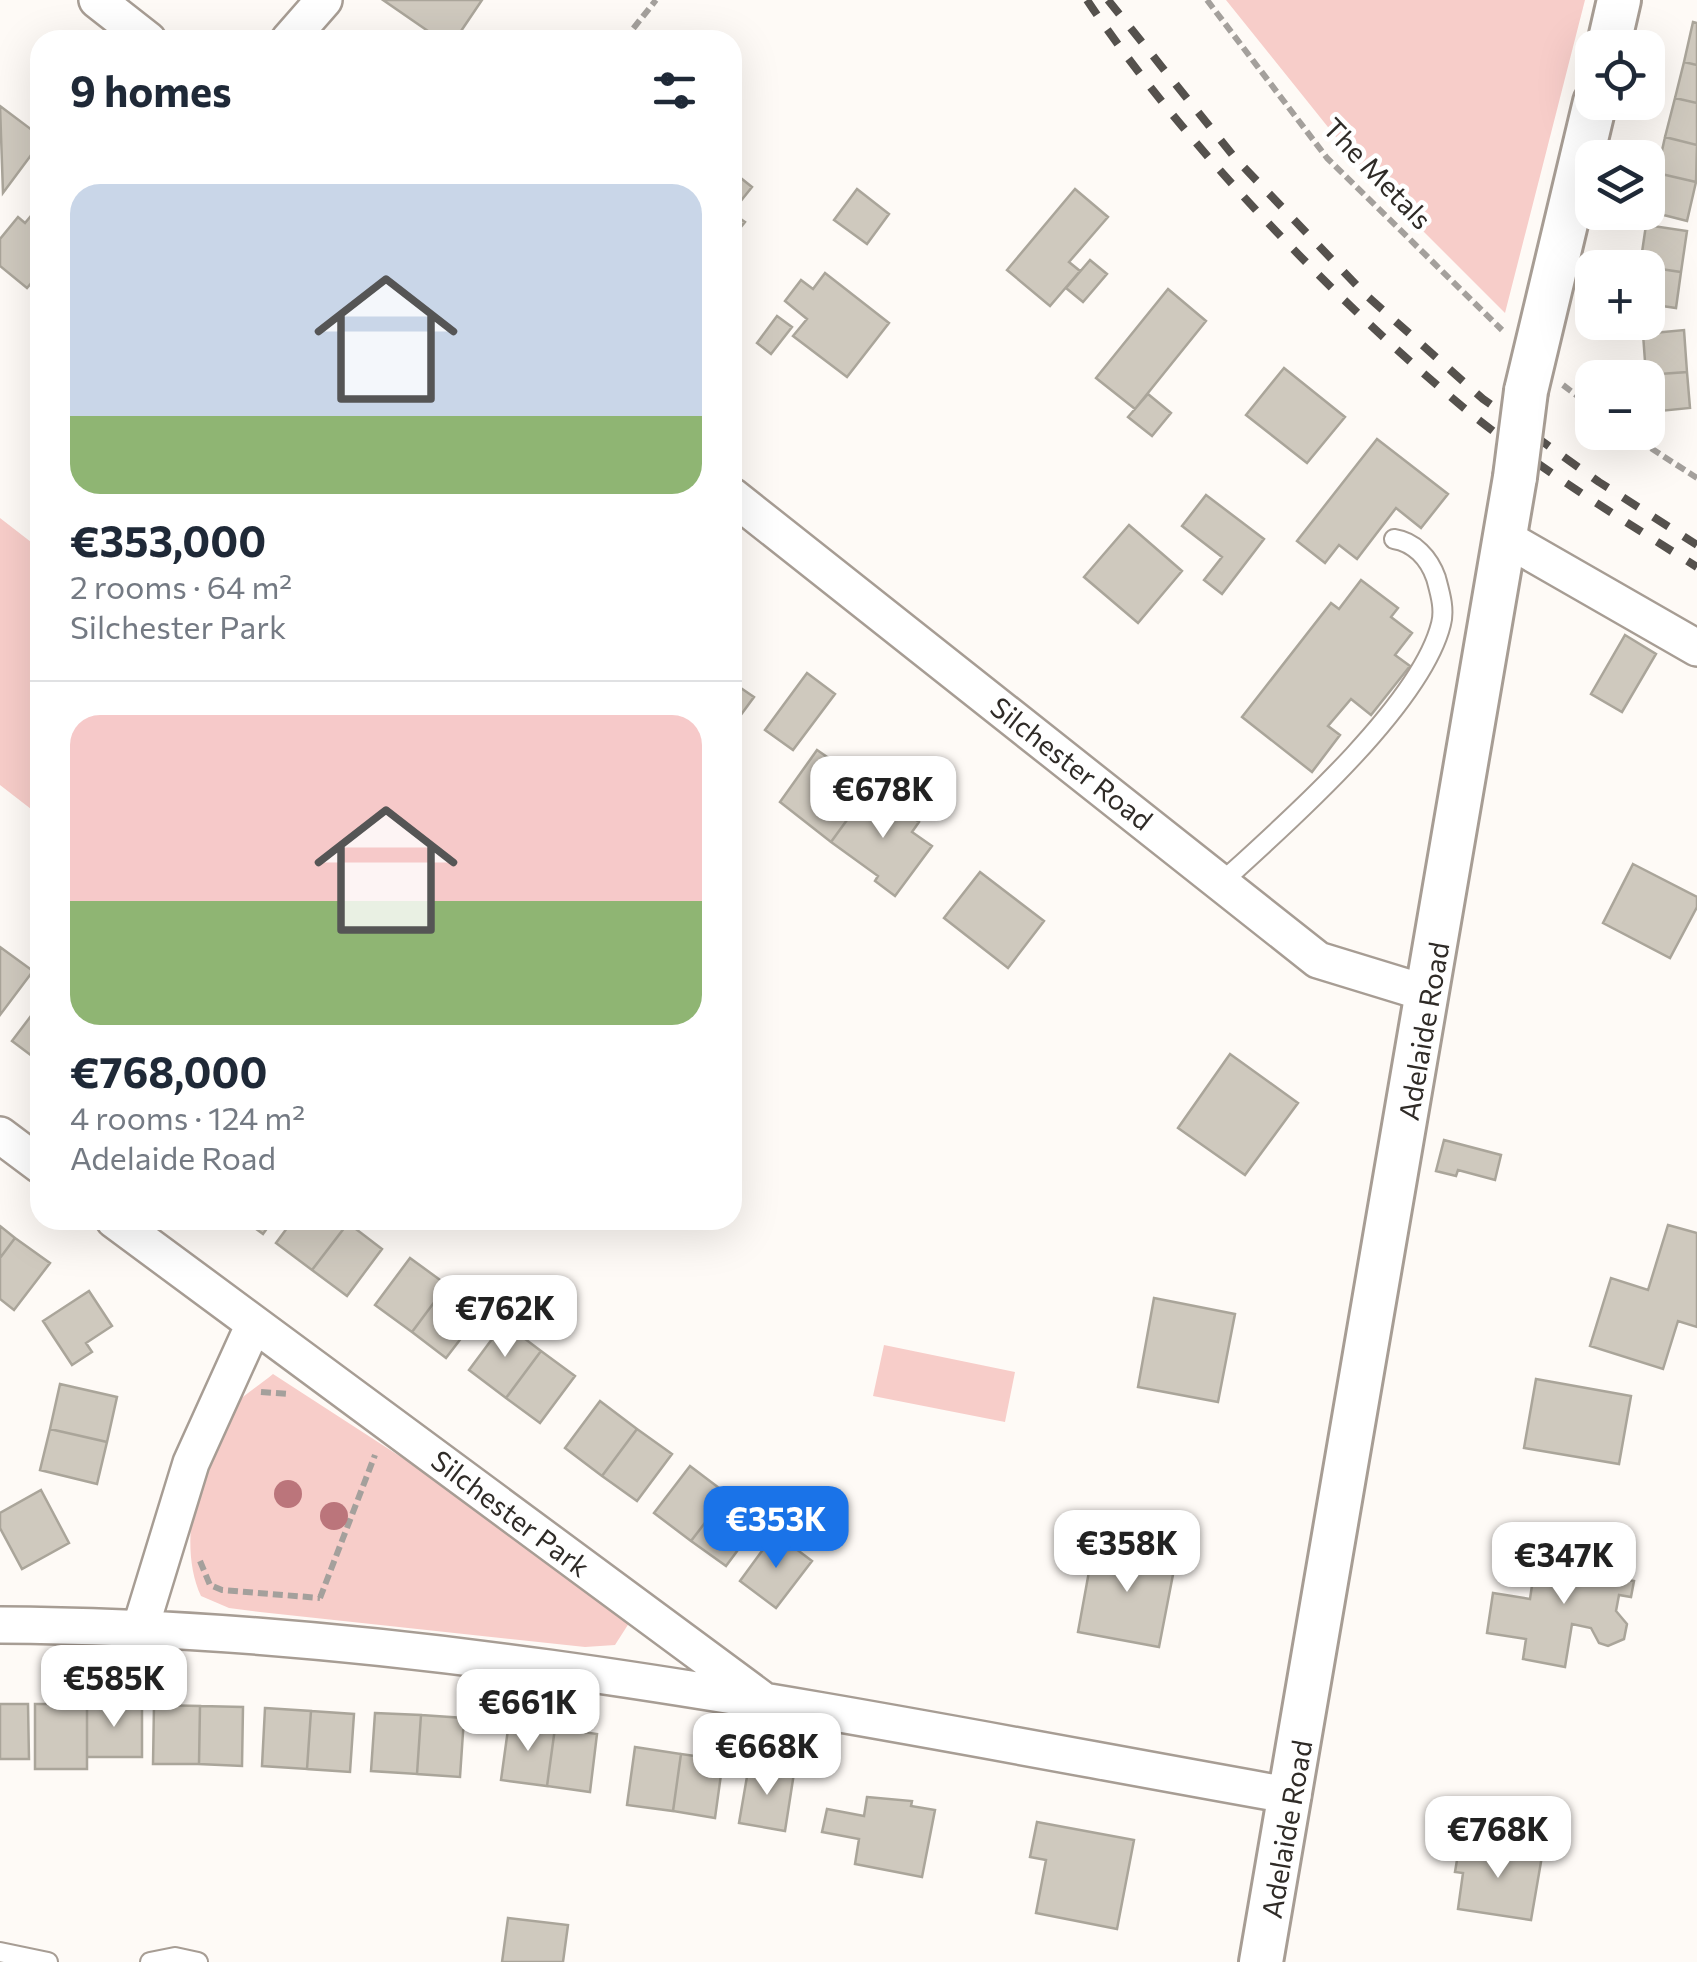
<!DOCTYPE html>
<meta charset="utf-8">
<style>
body{margin:0;font-family:Commissioner,sans-serif;background:#f2f2f3;color:#1f2937;height:100vh;display:flex;flex-direction:column;font-size:38px;white-space:nowrap}
*{box-sizing:border-box;margin:0}
p{font-size:32px;color:#747a83}
.icon{flex:none;width:55px;height:55px;fill:none;stroke:currentColor;stroke-width:2;stroke-linecap:round;stroke-linejoin:round}
.map{position:relative;flex:1;overflow:hidden}
.side{position:absolute;left:30px;top:30px;width:712px;height:1200px;display:flex;flex-direction:column;background:#fff;border-radius:30px;box-shadow:0 10px 40px #0002}
.side>*{flex:none}
.fabs{position:absolute;left:1575px;top:30px;display:grid;gap:20px}
.fabs a{display:grid;place-items:center;width:90px;height:90px;border-radius:20px;background:#fff;box-shadow:0 10px 40px #0002;font-size:50px}
.price{position:absolute;translate:-50% -85px;padding:0 22px;border-radius:20px;background:#fff;color:#222;font-size:32px;line-height:65px;filter:drop-shadow(0 2px 5px #0008)}
.price::after{content:'';position:absolute;left:50%;top:60px;width:30px;height:22px;margin-left:-15px;background:inherit;clip-path:polygon(0 0,100% 0,50% 100%)}
.price.selected{background:#1a73e8;color:#fff}
ul{padding:0;list-style:none}
li{display:grid;align-content:center;gap:20px;height:530px;padding:0 40px}
li+li{border-top:2px solid #e0e1e3}
li span{display:grid;place-items:center;height:310px;border-radius:30px;color:#555}
li>.icon{margin-inline-start:auto}
span .icon{width:180px;height:180px;fill:#fffc;stroke-width:1}
li b{font-size:42px}
h2{display:flex;justify-content:space-between;align-items:center;height:120px;padding:0 40px;font-size:42px}
.map>svg:first-child{display:block}
</style>
<div class="map">
<svg width="1697" height="1962" viewBox="0 0 1697 1962">
<rect width="100%" height="100%" fill="#fefaf6"/>
<!-- green -->
<path fill="#f7cdc9" d="M1226 0H1585L1505 313 1364 172Z
M0 518 40 549V816L0 785Z
M884 1345 1015 1372 1005 1422 873 1396Z
M273 1374 455 1492 631 1620 615 1645 585 1647 260 1612 229 1608 201 1596C177 1545 197 1464 226 1415 236 1399 259 1386 273 1374Z"/>
<!-- building -->
<path fill="#cfc9be" stroke="#aaa59a" stroke-width="2.5" d="M383 0H482L455 40H441Z
M1693 22 1697 23V65L1684 62Z
M1684 62 1697 65V103L1675 98Z
M1675 98 1697 103V145L1665 137Z
M0 106 40 136V143L3 193Z
M1665 137 1697 145 1696 182 1657 173Z
M732 171 752 187 732 212Z
M1657 173 1696 182 1687 221 1648 211Z
M857 189 889 214 867 244 834 220Z
M1075 189 1108 217 1069 262 1080 271 1050 306 1007 270Z
M40 205V273L27 288 0 266V239L18 217 25 223Z
M732 213 745 222 732 238Z
M1646 225 1687 231 1681 272 1640 266Z
M1090 260 1107 274 1083 302 1066 288Z
M1640 266 1681 272 1676 308 1648 304V268Z
M825 273 889 323 847 377 793 336 807 319 785 301 801 280 813 289Z
M1168 289 1206 321 1135 409 1096 378Z
M777 316 792 327 771 354 757 343Z
M1684 330 1687 372 1646 375 1643 334Z
M1284 368 1345 417 1307 463 1246 415Z
M1687 372 1690 408 1650 412 1646 375Z
M1148 394 1171 413 1152 436 1128 417Z
M1377 439 1448 494 1421 528 1396 508 1357 559 1339 545 1325 563 1297 541Z
M1206 495 1264 539 1222 594 1204 580 1222 557 1182 526Z
M1129 525 1182 571 1138 623 1084 577Z
M1361 580 1398 608 1391 617 1412 633 1395 655 1410 666 1371 715 1351 699 1328 726 1340 735 1312 772 1242 717 1331 603 1339 609Z
M1625 635 1656 654 1622 712 1591 694Z
M807 673 835 694 793 750 765 730Z
M732 682 754 697 732 727Z
M817 750 871 787 831 842 780 802Z
M871 787 919 822 912 832 932 846 895 896 875 881 878 876 831 842Z
M1633 864 1697 897V907L1670 958 1603 923Z
M980 872 1044 921 1008 968 944 918Z
M0 947 33 971 0 1015Z
M40 1004V1062L12 1041Z
M1230 1054 1298 1103 1245 1175 1178 1128Z
M1444 1140 1501 1155 1495 1180 1458 1170 1456 1176 1436 1171Z
M244 1220H273L263 1234Z
M293 1220H343L348 1223 312 1270 276 1243Z
M348 1223 382 1249 347 1296 312 1270Z
M1668 1225 1697 1233V1327L1678 1321 1663 1369 1590 1346 1611 1278 1648 1290Z
M0 1226 15 1238 0 1258Z
M15 1238 50 1263 14 1310 0 1299V1258Z
M410 1258 447 1285 412 1332 375 1305Z
M447 1285 482 1311 446 1358 412 1332Z
M89 1291 112 1326 86 1343 92 1352 72 1365 43 1321Z
M1154 1298 1235 1314 1218 1402 1138 1387Z
M504 1323 541 1351 506 1398 469 1370Z
M541 1351 575 1376 540 1423 506 1398Z
M1536 1379 1631 1396 1619 1464 1524 1448Z
M60 1384 117 1397 107 1442 50 1429Z
M600 1401 637 1429 602 1476 565 1448Z
M50 1429 107 1442 97 1484 40 1470Z
M637 1429 672 1454 637 1501 602 1476Z
M690 1466 727 1494 691 1541 654 1513Z
M41 1490 69 1543 22 1569 0 1528V1513Z
M727 1494 761 1519 726 1566 691 1541Z
M775 1533 812 1561 776 1608 740 1581Z
M1094 1544 1176 1559 1159 1647 1078 1632Z
M1579 1552 1625 1560 1622 1579 1634 1581 1631 1597 1619 1595 1616 1611 1627 1624 1624 1639 1608 1646 1599 1643 1591 1628 1572 1624 1565 1667 1523 1659 1526 1639 1487 1633 1493 1593 1530 1599 1536 1558 1576 1565Z
M0 1704H28L29 1759H0Z
M35 1704H87V1769H35Z
M87 1704H142V1757H87Z
M154 1705 200 1706 199 1764H153Z
M200 1706 243 1707 242 1766 199 1764Z
M265 1708 311 1711 307 1769 262 1766Z
M311 1711 354 1714 350 1772 307 1769Z
M375 1713 421 1715 417 1774 371 1771Z
M421 1715 464 1718 460 1777 417 1774Z
M509 1722 555 1728 547 1786 501 1780Z
M555 1728 597 1734 590 1792 547 1786Z
M635 1747 681 1754 673 1811 627 1805Z
M681 1754 723 1760 715 1818 673 1811Z
M749 1765 794 1773 785 1831 739 1823Z
M867 1797 912 1801 911 1806 935 1810 922 1877 855 1864 859 1839 822 1832 827 1809 864 1816Z
M1037 1822 1134 1840 1117 1929 1036 1913 1046 1860 1030 1857Z
M1460 1842 1542 1856 1531 1920 1458 1909 1463 1873 1455 1872Z
M508 1918 568 1925 563 1962H502Z"/>
<g fill="none" stroke-linecap="round" stroke-linejoin="round">
<defs>
<path id="service" d="M1223 881C1286 824 1421 705 1441 624 1445 609 1440 593 1436 578 1429 558 1414 542 1394 539
M0 1952 48 1962
M150 1962 175 1957 198 1962"/>
<path id="minor" d="M97 0 148 40
M289 40 324 0
M732 496 1318 960 1429 994
M1507 539 1697 648
M0 1135 40 1165
M114 1220 763 1700
M0 1625C436 1627 865 1720 1293 1796
M141 1626 191 1463 254 1324"/>
<path id="tertiary" d="M1608 48 1619 0
M1526 391 1595 102
M1261 1962 1515 477"/>
</defs>
<!-- service casing -->
<use href="#service" stroke="#a79d94" stroke-width="22"/>
<!-- minor casing -->
<use href="#minor" stroke="#a79d94" stroke-width="40"/>
<!-- tertiary casing -->
<use href="#tertiary" stroke="#a79d94" stroke-width="48"/>
<!-- path -->
<path stroke="#a4a09c" stroke-width="6" stroke-dasharray="10 5" stroke-linecap="butt" d="M1207 0 1327 158 1502 330
M624 40 656 0
M1563 385 1592 407
M1626 432 1697 478
M261 1392 288 1394
M200 1561 210 1585 222 1590 320 1598
M320 1598 375 1455"/>
<!-- service -->
<use href="#service" stroke="#fff" stroke-width="18"/>
<!-- minor -->
<use href="#minor" stroke="#fff" stroke-width="35"/>
<!-- tertiary -->
<use href="#tertiary" stroke="#fff" stroke-width="42"/>
<!-- rail -->
<path stroke="#55514d" stroke-width="8" stroke-dasharray="18 18" stroke-linecap="butt" d="M1087 0C1182 143 1337 303 1470 413 1541 470 1620 518 1697 567
M1108 0 1235 158 1366 295 1483 399 1599 482 1697 545"/>
<defs>
<path id="tertiary-bridge" d="M1515 477 1526 391"/>
</defs>
<!-- tertiary-bridge casing -->
<use href="#tertiary-bridge" stroke="#a79d94" stroke-width="48" stroke-linecap="butt"/>
<!-- tertiary-bridge -->
<use href="#tertiary-bridge" stroke="#fff" stroke-width="42"/>
</g>
<!-- trees -->
<g fill="#bb757b">
<circle cx="288" cy="1494" r="14"/>
<circle cx="334" cy="1516" r="14"/>
</g>
<g text-anchor="middle" dominant-baseline="central" stroke-width="9" stroke-linejoin="round" paint-order="stroke">
<!-- street labels -->
<g font-size="28" fill="#2f2b27" stroke="#fff">
<text transform="translate(1378 173) rotate(46)">The Metals</text>
<text transform="translate(1072 763) rotate(38)">Silchester Road</text>
<text transform="translate(1423 1031) rotate(-80)">Adelaide Road</text>
<text transform="translate(511 1513) rotate(37)">Silchester Park</text>
<text transform="translate(1286 1829) rotate(-80)">Adelaide Road</text>
</g>
</g>
</svg>
<div class="fabs">
<a><svg class="icon" aria-label="locate" viewBox="0 0 24 24"><circle cx="12" cy="12" r="6"/><path d="M12 2v4M12 18v4M2 12h4M18 12h4"/></svg></a>
<a><svg class="icon" aria-label="layers" viewBox="0 0 24 24"><path d="M12 4l9 5-9 5-9-5zM3 14l9 5 9-5"/></svg></a>
<a>+</a>
<a>−</a>
</div>
<b class="price" style="left:883px;top:841px">€678K</b>
<b class="price" style="left:505px;top:1360px">€762K</b>
<b class="price selected" style="left:776px;top:1571px">€353K</b>
<b class="price" style="left:1127px;top:1595px">€358K</b>
<b class="price" style="left:1564px;top:1607px">€347K</b>
<b class="price" style="left:114px;top:1730px">€585K</b>
<b class="price" style="left:528px;top:1754px">€661K</b>
<b class="price" style="left:767px;top:1798px">€668K</b>
<b class="price" style="left:1498px;top:1881px">€768K</b>
<section class="side">
<h2>9 homes<svg class="icon" aria-label="filters" viewBox="0 0 24 24"><path d="M4 7h16M4 17h16"/><circle cx="9" cy="7" r="2"/><circle cx="15" cy="17" r="2"/></svg></h2>
<ul>
<li><span style="background:linear-gradient(#c9d6e8 75%,#8fb573 0)"><svg class="icon" aria-label="home" viewBox="0 0 24 24"><path d="M3 11l9-7 9 7M6 9v11h12V9"/></svg></span><div><b>€353,000</b><p>2 rooms · 64 m²</p><p>Silchester Park</p></div></li>
<li><span style="background:linear-gradient(#f6c9c9 60%,#8fb573 0)"><svg class="icon" aria-label="home" viewBox="0 0 24 24"><path d="M3 11l9-7 9 7M6 9v11h12V9"/></svg></span><div><b>€768,000</b><p>4 rooms · 124 m²</p><p>Adelaide Road</p></div></li>
</ul>
</section>
</div>
